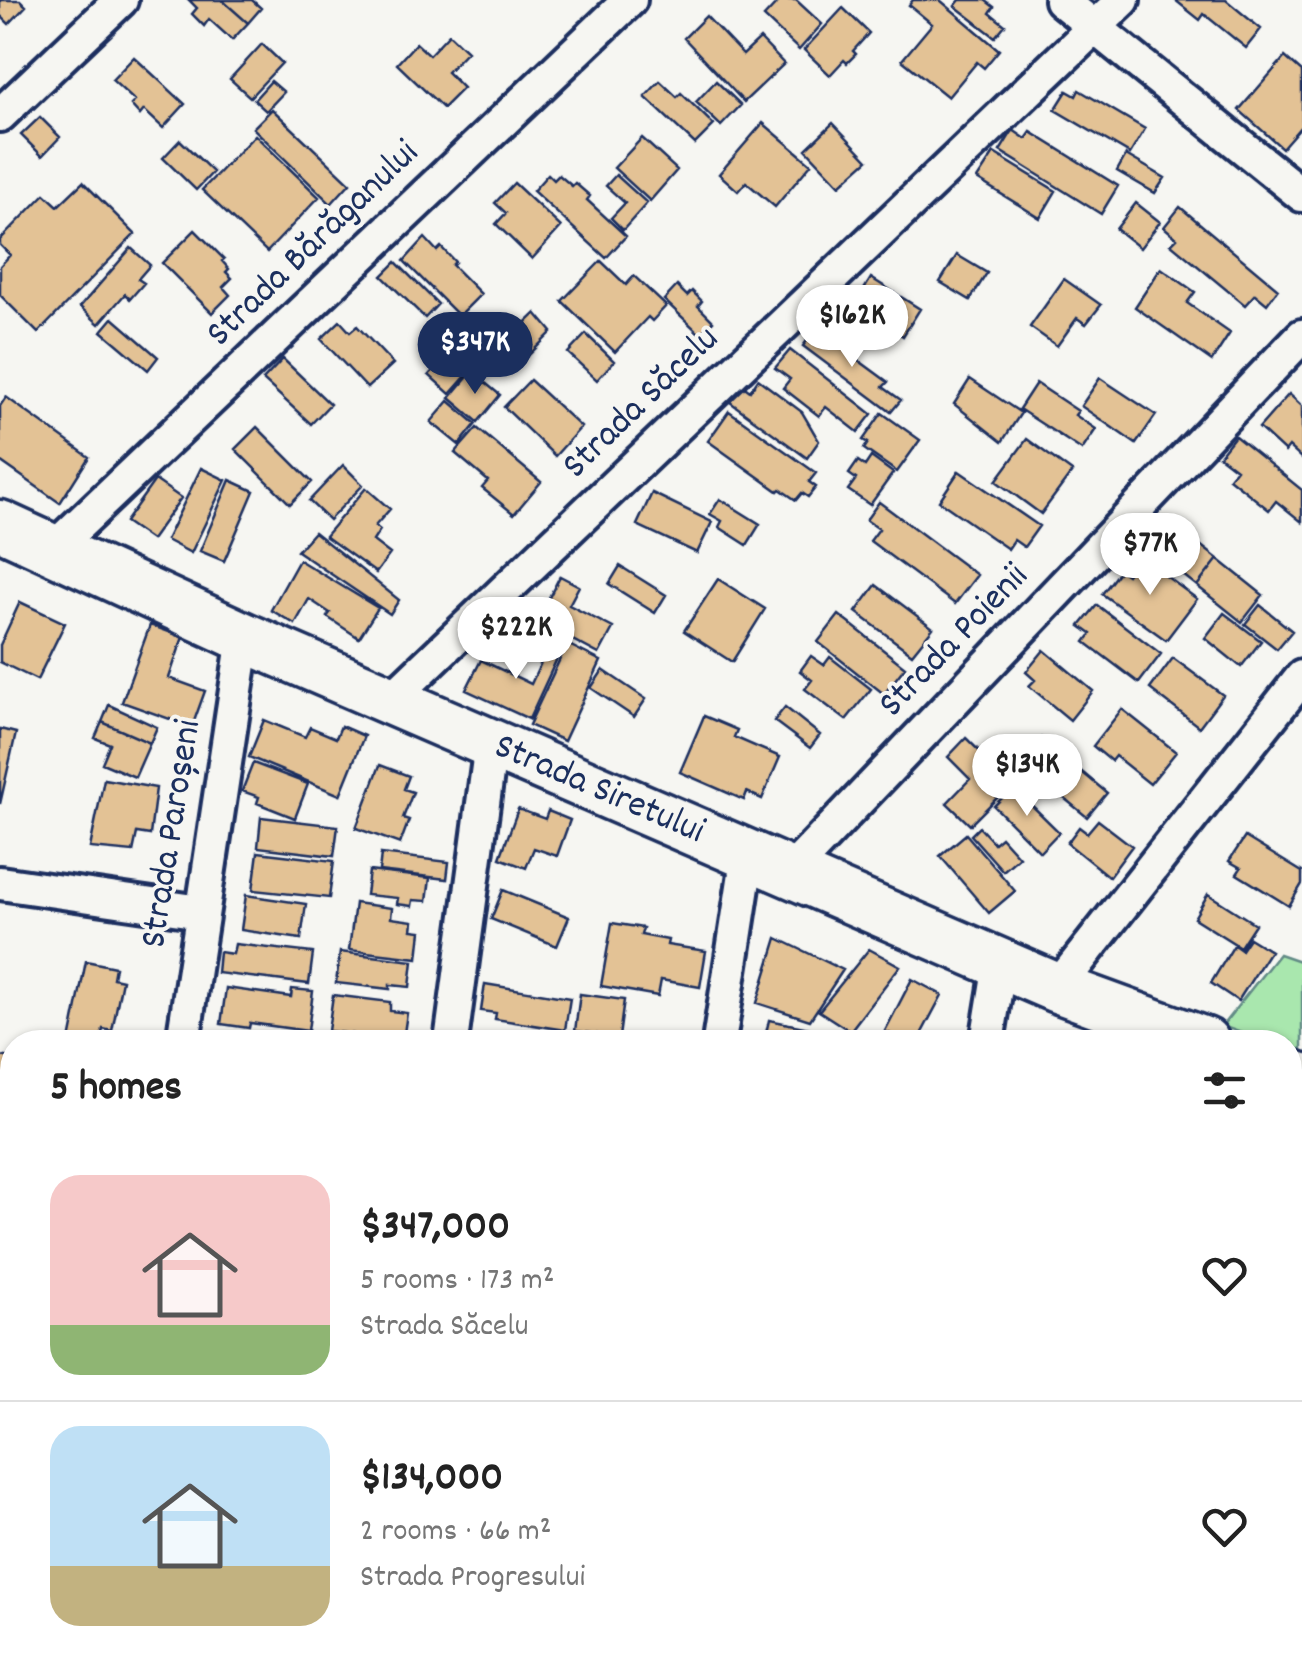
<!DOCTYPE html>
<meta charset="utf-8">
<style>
body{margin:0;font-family:Dekko,sans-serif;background:#f2f2f2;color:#222;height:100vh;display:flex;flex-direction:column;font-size:38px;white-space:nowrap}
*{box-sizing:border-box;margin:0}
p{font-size:32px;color:#767676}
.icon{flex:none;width:55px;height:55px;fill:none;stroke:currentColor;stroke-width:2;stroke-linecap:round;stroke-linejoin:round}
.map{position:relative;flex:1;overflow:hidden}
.sheet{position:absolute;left:0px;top:1030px;width:1302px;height:642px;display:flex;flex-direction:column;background:#fff;border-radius:40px 40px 0 0;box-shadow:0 2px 8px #0004}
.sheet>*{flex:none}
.price{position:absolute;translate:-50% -85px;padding:0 22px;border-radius:35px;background:#fff;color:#222;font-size:32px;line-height:65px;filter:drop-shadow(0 2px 5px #0008)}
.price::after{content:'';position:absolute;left:50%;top:60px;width:30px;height:22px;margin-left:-15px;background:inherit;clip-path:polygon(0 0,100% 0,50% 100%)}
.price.current{background:#1b2f5e;color:#fff}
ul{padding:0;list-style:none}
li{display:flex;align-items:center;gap:30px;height:250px;padding:0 50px}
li+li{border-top:2px solid #e0e0e0}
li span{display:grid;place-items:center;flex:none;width:280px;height:200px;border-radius:30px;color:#555}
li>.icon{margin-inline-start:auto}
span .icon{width:120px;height:120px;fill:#fffc;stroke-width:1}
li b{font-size:42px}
h2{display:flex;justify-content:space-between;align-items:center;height:120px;padding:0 50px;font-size:42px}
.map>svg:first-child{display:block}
</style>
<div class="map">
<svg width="1302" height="1672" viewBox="0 0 1302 1672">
<rect width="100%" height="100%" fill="#f6f6f2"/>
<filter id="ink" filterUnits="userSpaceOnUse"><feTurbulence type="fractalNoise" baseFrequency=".01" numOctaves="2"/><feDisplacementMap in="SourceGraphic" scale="20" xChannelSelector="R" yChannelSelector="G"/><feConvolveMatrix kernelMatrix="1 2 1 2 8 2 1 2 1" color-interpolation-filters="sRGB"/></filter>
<g filter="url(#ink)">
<!-- green -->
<path fill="#a9e7ae" stroke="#628b86" stroke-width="2.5" d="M1279 954 1302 962V1056L1290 1051V1042H1266L1222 1026Z"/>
<!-- building -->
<path fill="#e3c295" stroke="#1b2f5e" stroke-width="2.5" d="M0 0H20L26 6 9 24 2 17 0 19Z
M189 0H222L248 23 232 40 209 19 204 26 192 14 197 8Z
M222 0H252L261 8 248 23Z
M780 0H796L822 24 799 50 764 17Z
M913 0H940L999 50 984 68 977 62 948 97 902 60 932 24 909 5Z
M960 0H985L994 7 990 13 1005 25 995 37 955 6Z
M1175 0H1226L1261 29 1246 48 1204 14 1200 20Z
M843 8 869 33 853 51 856 54 847 63 844 60 830 75 804 50Z
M706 16 743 55 760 39 784 64 744 102 684 38Z
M449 34 467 51 447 72 463 88 443 108 397 64 416 43 429 55Z
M262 44 282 63 250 97 230 79Z
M134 57 185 104 163 128 144 110 140 115 131 105 135 101 112 80Z
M1285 57 1302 72V125L1282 148 1239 110Z
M271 81 284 92 266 111 254 100Z
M660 81 677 97 681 93 714 125 695 144 645 97Z
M716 81 741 105 721 126 696 102Z
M1079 90 1145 129 1130 154 1055 110 1067 91 1076 96Z
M272 109 350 183 331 204 253 128Z
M40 117 60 137 42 156 21 135Z
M763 123 811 164 775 207 746 182 738 191 719 174Z
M833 123 868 160 840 185 806 149Z
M1013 130 1026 139 1031 132 1118 186 1101 214 1000 151Z
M255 135 319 197 267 252 202 190Z
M642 138 677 170 650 201 614 168Z
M180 140 213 172 196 190 163 158Z
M994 153 1056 191 1040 218 977 179Z
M1126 155 1165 178 1155 193 1117 171Z
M548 174 554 180 559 175 572 186 575 183 590 196 587 200 626 236 606 258 533 191Z
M616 175 647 203 623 230 611 218 625 203 606 186Z
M83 182 135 234 38 333 0 295V266L10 255 0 245V240L45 194 58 206Z
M514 183 561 227 532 259 496 224 506 213 495 203Z
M1136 203 1160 222 1140 248 1116 229Z
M1180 207 1278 289 1267 304 1255 294 1245 305 1171 244 1177 238 1164 227Z
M195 230 224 259 222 261 229 269 226 272 232 278 223 287 230 295 212 313 162 263Z
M425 238 437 251 441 247 455 262 452 265 481 294 459 316 404 261Z
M131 248 150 265 138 279 144 283 130 299 125 294 99 324 80 307Z
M957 255 987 273 970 300 940 282Z
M601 261 626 285 634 276 666 306 652 321 648 317 615 352 562 301Z
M396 262 438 304 425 318 382 276Z
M1161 268 1195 292 1187 303 1230 333 1212 361 1135 307Z
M871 278 920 309 903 336 854 306Z
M1064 279 1101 305 1086 324 1077 318 1057 346 1030 327Z
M677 286 687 296 692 291 702 301 698 306 713 321 700 334 664 300Z
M536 313 552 332 528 356 512 336Z
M113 318 158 357 148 370 102 331Z
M340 321 350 332 357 326 393 364 367 388 321 339Z
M468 333 488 351 450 394 429 375Z
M586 334 614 361 597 380 568 353Z
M812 334 820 340 824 335 888 382 883 387 901 400 891 412 803 346Z
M790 350 872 414 858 432 826 407 819 416 783 388 790 379 775 368Z
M283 359 330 404 311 424 263 380Z
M472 372 500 395 478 422 450 398Z
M1100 378 1156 415 1136 444 1081 406Z
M758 379 802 412 819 441 807 458 730 402 742 385 750 391Z
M970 379 1021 413 1002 442 954 404Z
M530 380 581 427 555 456 504 407Z
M1036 383 1078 411 1075 415 1096 429 1082 450 1019 409Z
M1289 394 1302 406V459L1289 447 1285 452 1259 428Z
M6 397 89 457 60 503 0 461V406Z
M449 401 476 424 459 445 431 422Z
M729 411 816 473 809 482 816 487 808 497 802 493 796 500 780 489 778 491 708 441Z
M882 413 920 440 897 472 864 449 868 443 863 440Z
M257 427 312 482 290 504 235 449Z
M477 428 541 482 514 514 482 488 488 481 455 453Z
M1235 436 1302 490V522L1276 501 1269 510 1229 478 1236 469 1219 456Z
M1027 439 1072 472 1041 514 996 481Z
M871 457 893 473 870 505 848 490 856 479 849 474 858 461 865 466Z
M343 465 363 485 329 520 309 501Z
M201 468 226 480 191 553 166 540Z
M959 471 1039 526 1024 547 1014 540 1008 549 939 501Z
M155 480 181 498 151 540 125 522Z
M230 480 254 491 224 561 200 551Z
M366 488 390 509 375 526 380 530 373 541 390 554 376 573 325 536Z
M652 493 712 522 697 553 637 525Z
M720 499 760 524 747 545 719 527 722 521 710 514Z
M879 502 977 575 955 604 870 541 879 529 866 520Z
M1157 520 1173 532 1177 527 1218 559 1197 586 1140 541Z
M314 532 399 600 390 614 297 551Z
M1140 557 1197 599 1166 640 1102 594 1120 570 1127 575Z
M1218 559 1263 595 1242 622 1197 586Z
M299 560 378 608 359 638 327 617 330 613 309 599 295 624 271 610Z
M620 566 666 595 655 613 609 584Z
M560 576 579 586 569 605 613 628 599 654 537 621Z
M718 579 765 609 732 662 684 631Z
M876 585 933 628 912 654 856 612Z
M20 602 65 623 37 680 0 662V645Z
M1097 605 1161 654 1139 683 1085 642 1091 634 1080 626Z
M1260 605 1292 631 1277 649 1245 624Z
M1224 613 1261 641 1241 667 1205 638Z
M839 615 905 667 884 694 818 642Z
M150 625 183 637 169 678 205 691 192 727 122 702Z
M547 633 565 641 529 719 466 690 481 660 531 684 545 654 539 652Z
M567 644 601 661 564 741 529 725Z
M1044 650 1093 691 1070 720 1029 686 1035 680 1026 672Z
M811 656 824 665 830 657 871 689 846 720 805 689 812 680 800 671Z
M1173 658 1223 695 1199 727 1150 689Z
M603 670 646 699 634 717 591 688Z
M109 705 157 727 150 743 102 722Z
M785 707 820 735 810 748 774 721Z
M1122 709 1176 752 1150 784 1115 756 1111 761 1093 746Z
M704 716 737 730 734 737 780 757 762 799 747 792 744 800 680 772Z
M264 720 305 737 310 727 336 738 341 726 364 736 340 795 249 757Z
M102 722 150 743 135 777 102 763 110 744 95 738Z
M0 729 16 733 0 804Z
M966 738 1012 783 970 825 947 803 970 779 948 757Z
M1041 738 1107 793 1087 817 1036 775 1040 770 1025 757Z
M253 763 308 784 295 818 257 803 259 797 242 791Z
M380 765 409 776 404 789 413 792 403 818 409 820 400 844 356 828Z
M104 779 156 788 150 835 137 833 133 852 90 848Z
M1013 787 1059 832 1040 852 994 806Z
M518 809 545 819 548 811 570 820 557 856 534 848 526 868 500 858Z
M261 817 338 826 334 856 258 847Z
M1098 820 1132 846 1109 877 1067 843 1079 827 1087 833Z
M979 827 994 843 1001 837 1019 857 1003 871 971 835Z
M966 834 1015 891 989 913 940 856Z
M1245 837 1302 872V884L1289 906 1237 874 1241 868 1229 861Z
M258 852 334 861 329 898 253 890Z
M381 854 449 862 447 879 379 871Z
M369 871 430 878 427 901 413 900 412 906 397 904 398 898 366 895Z
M503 890 569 917 557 946 491 919Z
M1208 894 1255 924 1240 947 1194 918Z
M246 895 306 904 301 939 241 930Z
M355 903 392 908 391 918 413 921 412 930 421 931 418 958 349 950Z
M612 923 643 928 641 935 668 940 667 945 706 951 700 987 661 980 658 996 601 986Z
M777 938 843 970 810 1020 757 1003Z
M1249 938 1270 951 1238 1001 1211 983 1234 945 1241 950Z
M235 944 313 953 309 984 217 973 219 952 233 954Z
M869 949 900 966 850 1031 819 1011Z
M340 952 413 961 410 987 390 985V989L336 983Z
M86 961 115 967 113 978 122 980 112 1031 103 1029 100 1042 70 1041Z
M912 979 942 995 917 1042H907L885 1031Z
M485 984 570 998 565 1030 495 1019 496 1013 481 1011Z
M226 988 291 997 292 989 313 991 308 1031 250 1023 249 1028 221 1024Z
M580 994 624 1000 619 1037 575 1031Z
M333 995 390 1002V1011L407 1013 403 1040 328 1031Z
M769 1020 834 1033 832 1042H764Z
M0 1056 12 1058V1169L0 1167Z
M1296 1177 1302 1179V1239L1290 1237V1208Z
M1290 1248 1302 1250V1296L1290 1293Z
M0 1449 12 1451 6 1503 0 1502Z
M0 1586 12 1588V1654L0 1652Z
M1302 1593V1672H1293Z
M1290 1652 1293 1653 1290 1672H1248L1250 1660H1290Z
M135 1660H186L185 1672H133Z
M229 1660H262L260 1672H227Z
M270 1660H308L306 1672H268Z
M342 1660H390L388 1672H341Z
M418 1660H458L456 1672H416Z
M458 1660H506L504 1672H456Z
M1178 1660H1217L1215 1672H1176Z"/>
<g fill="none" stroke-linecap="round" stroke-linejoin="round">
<defs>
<path id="street" d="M1061 0 1302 195
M0 115 121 0
M53 549 630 0
M390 700 1123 0
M790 872 1302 336
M0 883 201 912
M1057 988 1302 677
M183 1042 244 637
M451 1042 491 744
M719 1042 748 854
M987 1042 1000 963
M0 1217 12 1219
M1290 1406 1302 1408
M93 1672 95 1660
M890 1672 892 1660"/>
<g id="secondary">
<path id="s1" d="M0 525 244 637 1057 988 1205 1042"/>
<path d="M1290 1074 1302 1078"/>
<path d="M0 1544 12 1546"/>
<path d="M769 1660 848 1672"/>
</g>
</defs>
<!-- street casing -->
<use href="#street" stroke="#1b2f5e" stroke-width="40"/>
<!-- secondary casing -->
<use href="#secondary" stroke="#1b2f5e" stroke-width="55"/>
<!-- street -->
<use href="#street" stroke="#f6f6f2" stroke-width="32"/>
<!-- secondary -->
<use href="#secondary" stroke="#f6f6f2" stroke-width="48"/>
</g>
</g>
<g text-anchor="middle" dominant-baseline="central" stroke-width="8" stroke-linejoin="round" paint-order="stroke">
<!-- street labels -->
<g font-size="38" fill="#1b2f5e" stroke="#f6f6f2">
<text transform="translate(314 245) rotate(-44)">Strada Bărăganului</text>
<text transform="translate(642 404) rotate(-44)">Strada Săcelu</text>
<text transform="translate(955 642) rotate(-46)">Strada Poienii</text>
<text stroke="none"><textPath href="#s1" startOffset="655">Strada Siretului</textPath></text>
<text transform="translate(173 834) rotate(-81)">Strada Paroșeni</text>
</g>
</g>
</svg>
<b class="price" style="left:852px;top:370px">$162K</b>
<b class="price current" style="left:475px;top:397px">$347K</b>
<b class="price" style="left:1150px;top:598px">$77K</b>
<b class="price" style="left:516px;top:682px">$222K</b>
<b class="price" style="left:1027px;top:819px">$134K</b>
<section class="sheet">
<h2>5 homes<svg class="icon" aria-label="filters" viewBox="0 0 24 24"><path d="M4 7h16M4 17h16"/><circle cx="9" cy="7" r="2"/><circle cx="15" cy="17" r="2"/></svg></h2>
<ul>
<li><span style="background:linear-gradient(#f6c9c9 75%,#8fb573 0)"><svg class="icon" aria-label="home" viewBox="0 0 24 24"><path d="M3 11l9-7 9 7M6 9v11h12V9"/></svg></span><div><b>$347,000</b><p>5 rooms · 173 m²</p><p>Strada Săcelu</p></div><svg class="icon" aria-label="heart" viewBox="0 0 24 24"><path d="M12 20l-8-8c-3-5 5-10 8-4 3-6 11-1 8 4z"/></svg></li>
<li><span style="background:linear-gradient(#bfe0f5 70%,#c2b280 0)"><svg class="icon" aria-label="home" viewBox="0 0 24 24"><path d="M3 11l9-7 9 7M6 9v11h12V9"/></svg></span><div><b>$134,000</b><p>2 rooms · 66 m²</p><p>Strada Progresului</p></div><svg class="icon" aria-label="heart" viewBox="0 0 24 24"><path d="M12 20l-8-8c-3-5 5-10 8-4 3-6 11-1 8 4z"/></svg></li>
</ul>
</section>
</div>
